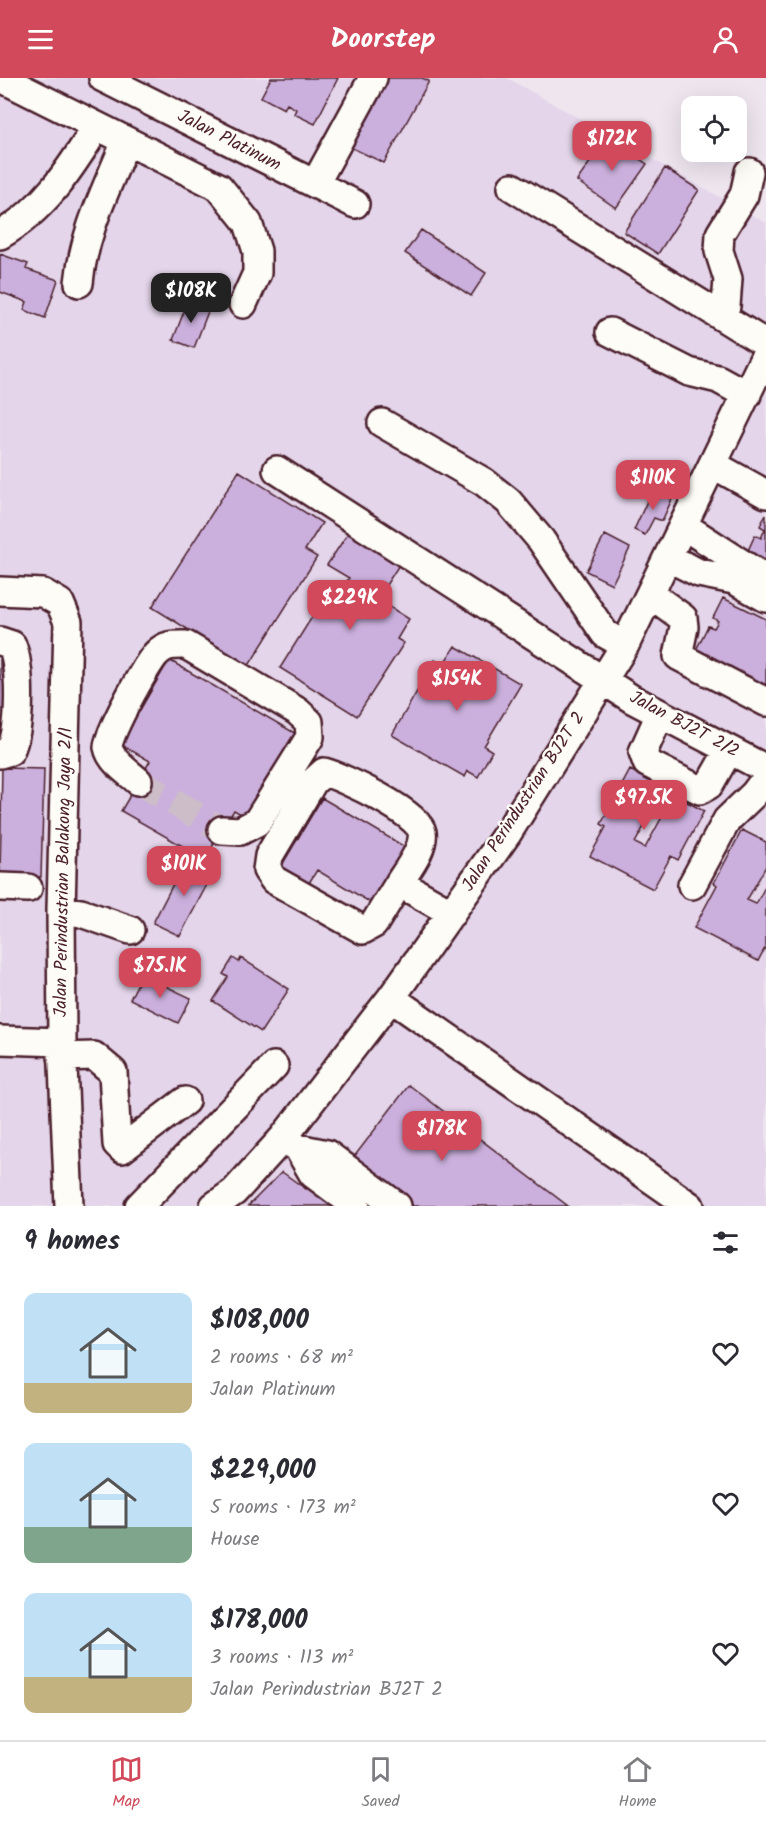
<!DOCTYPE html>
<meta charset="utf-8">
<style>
body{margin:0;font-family:Kalam,sans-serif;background:#f7f7f7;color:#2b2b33;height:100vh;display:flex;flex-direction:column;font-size:22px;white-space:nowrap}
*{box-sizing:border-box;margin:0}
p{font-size:20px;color:#7c7c81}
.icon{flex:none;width:33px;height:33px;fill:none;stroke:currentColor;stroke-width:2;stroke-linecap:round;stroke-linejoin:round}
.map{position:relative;height:1128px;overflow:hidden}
.drawer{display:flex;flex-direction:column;background:#fff;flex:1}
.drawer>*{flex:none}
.buttons{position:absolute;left:681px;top:18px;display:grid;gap:12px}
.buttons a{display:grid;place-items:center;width:66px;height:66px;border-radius:12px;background:#fff;box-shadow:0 6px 24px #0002;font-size:30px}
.price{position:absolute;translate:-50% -51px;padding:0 14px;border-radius:12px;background:#d1495b;color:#fff;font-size:20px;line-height:39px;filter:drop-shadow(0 2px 3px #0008)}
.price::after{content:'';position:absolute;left:50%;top:36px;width:18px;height:14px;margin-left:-9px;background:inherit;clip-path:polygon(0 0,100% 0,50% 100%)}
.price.selected{background:#222;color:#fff}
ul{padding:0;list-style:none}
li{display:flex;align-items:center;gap:18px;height:150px;padding:0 24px}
li span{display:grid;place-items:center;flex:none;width:168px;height:120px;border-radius:12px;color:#555}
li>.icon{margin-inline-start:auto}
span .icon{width:72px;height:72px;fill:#fffc;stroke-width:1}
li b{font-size:26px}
h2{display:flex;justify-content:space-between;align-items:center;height:72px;padding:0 24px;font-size:26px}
header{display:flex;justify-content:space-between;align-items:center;height:78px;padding:0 24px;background:#d1495b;color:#fff;font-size:27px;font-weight:700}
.menu{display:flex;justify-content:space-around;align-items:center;height:84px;border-top:2px solid #e1e1e2;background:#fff;font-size:16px;color:#7c7c81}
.menu a{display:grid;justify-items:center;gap:3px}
.menu .selected{color:#d1495b}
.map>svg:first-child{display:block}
</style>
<header><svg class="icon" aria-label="menu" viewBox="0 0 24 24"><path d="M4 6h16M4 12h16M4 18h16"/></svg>Doorstep<svg class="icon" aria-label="person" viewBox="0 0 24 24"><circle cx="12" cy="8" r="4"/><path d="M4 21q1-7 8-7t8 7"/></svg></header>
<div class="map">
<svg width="766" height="1128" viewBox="0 0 766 1128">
<rect width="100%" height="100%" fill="#eee5ef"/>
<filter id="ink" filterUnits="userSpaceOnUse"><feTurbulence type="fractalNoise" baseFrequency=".0167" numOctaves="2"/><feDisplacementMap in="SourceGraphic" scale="12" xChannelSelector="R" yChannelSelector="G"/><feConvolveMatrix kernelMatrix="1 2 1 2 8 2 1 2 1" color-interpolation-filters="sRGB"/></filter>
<g filter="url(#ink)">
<!-- built -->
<path fill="#e4d5ea" d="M0 0H507L766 145V1128H0Z"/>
<!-- building -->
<path fill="#cbb0dd" stroke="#4a1f2b" stroke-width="1.5" d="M271 0H338L315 46 294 36 296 31 287 26 284 31 261 19Z
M386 0H422L429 3 384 85 352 70Z
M607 59 647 86 616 130 577 103Z
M665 90 699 112 658 176 624 154Z
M421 152 486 195 471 218 405 175Z
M0 176 28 186 26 191 58 202 45 240 24 232 27 224 0 214Z
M188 223 209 231 194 270 173 262Z
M239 393 322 445 305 472 317 479 248 589 152 529Z
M652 412 672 421 662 443 654 440 645 457 634 452Z
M766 436V487L746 477 755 457 761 460 765 451 760 448Z
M348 455 399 487 377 521 409 541 397 561 404 565 357 638 280 590 327 515 336 520 349 500 327 487Z
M605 457 630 470 612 506 586 493Z
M723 520 766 541V610L695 574 708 548 714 550 718 543 713 540Z
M455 568 521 606 484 668 492 673 478 699 468 693 465 699 392 657 435 582 443 587Z
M0 582H7L4 665H0Z
M169 582 298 657 250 741 234 732 205 781 121 733 150 683 120 666Z
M2 690 44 691 41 799 0 798Z
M630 692 665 710 635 765 645 770 674 717 704 733 678 782 671 778 653 811 590 778 606 749 601 746Z
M322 720 405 769 371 825 317 792 304 813 276 797Z
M742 752 766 764V788L747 822 756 826 766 807V868L758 883 694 850 717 807 714 805Z
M187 779 214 793 180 858 153 845Z
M233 880 239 884 241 880 289 911 261 954 213 923 228 899 223 896Z
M142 897 191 920 178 945 130 921Z
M409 1007 568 1128H408L350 1084Z
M282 1094 306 1111 314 1105 343 1128H248Z"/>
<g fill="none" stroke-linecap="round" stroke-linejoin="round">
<!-- minor-tunnel -->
<path stroke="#cdbdc8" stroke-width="27" stroke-dasharray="27 14" stroke-linecap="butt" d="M138 703 222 752"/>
<defs>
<path id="minor" d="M1 0 219 109 248 145 257 173V195L243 226
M103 0 355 126
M315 106 373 0
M512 109 766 266
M0 157C44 132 71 90 97 48
M79 205C84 153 107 110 126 63
M721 237 726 228 728 201 719 173 720 156 744 117 749 94
M610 254 689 294 718 301 747 317
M382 345 484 404 508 423 541 462 605 556 625 567
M714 387 766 416
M277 392 632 621 766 691
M684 448 766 501
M669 480 699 495 734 502 766 520
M0 513 43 515 60 525 68 544 61 832 62 964 69 1128
M650 516 683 540 684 549 678 578 766 624
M0 563 12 567C21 590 21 651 10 673L0 676
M660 636 643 674 647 685 700 712 709 707 729 672
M138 703C128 694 111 684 108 669 107 658 147 584 157 575 166 566 174 567 186 567L297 633 309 644 310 659 257 744 240 753 222 752
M399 805 374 846 363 852 274 802 267 792 269 778 313 704 324 694C343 699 419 735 422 754 425 770 407 792 399 805L452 835
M692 807 727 742 754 716 766 700
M0 809 28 810
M61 832 81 835 130 852
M391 920 690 1128
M0 962 62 964
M62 979 94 978 113 994 117 1066 122 1071 185 1023
M289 1064 298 1070 313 1096 356 1128
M298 1070 327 1076 397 1128
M139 1128 274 988
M214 1128 234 1114 283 1060 391 920 507 756 625 567 766 276"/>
</defs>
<!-- minor casing -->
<use href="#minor" stroke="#4a1f2b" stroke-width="32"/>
<!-- minor -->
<use href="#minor" stroke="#fdfcf7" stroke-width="27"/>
</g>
</g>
<g text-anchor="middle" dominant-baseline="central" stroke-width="5" stroke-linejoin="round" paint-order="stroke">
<!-- street labels -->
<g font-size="18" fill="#4a1f2b" stroke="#fdfcf7">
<text transform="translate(229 63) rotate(27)">Jalan Platinum</text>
<text transform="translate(684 647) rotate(28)">Jalan BJ2T 2/2</text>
<text transform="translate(524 724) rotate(-57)">Jalan Perindustrian BJ2T 2</text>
<text transform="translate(64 794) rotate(-89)">Jalan Perindustrian Balakong Jaya 2/1</text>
</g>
</g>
</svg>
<div class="buttons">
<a><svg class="icon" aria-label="locate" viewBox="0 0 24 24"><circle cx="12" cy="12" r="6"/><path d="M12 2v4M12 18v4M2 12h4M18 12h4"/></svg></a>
</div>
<b class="price" style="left:612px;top:94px">$172K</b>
<b class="price selected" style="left:191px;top:246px">$108K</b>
<b class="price" style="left:653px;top:433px">$110K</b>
<b class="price" style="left:350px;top:553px">$229K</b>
<b class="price" style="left:457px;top:634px">$154K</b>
<b class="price" style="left:644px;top:753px">$97.5K</b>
<b class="price" style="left:184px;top:819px">$101K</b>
<b class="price" style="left:160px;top:921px">$75.1K</b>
<b class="price" style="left:442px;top:1084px">$178K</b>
</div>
<section class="drawer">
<h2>9 homes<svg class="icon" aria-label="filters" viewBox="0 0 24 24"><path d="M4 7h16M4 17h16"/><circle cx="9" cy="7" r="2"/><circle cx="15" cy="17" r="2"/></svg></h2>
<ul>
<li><span style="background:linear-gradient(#bfe0f5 75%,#c2b280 0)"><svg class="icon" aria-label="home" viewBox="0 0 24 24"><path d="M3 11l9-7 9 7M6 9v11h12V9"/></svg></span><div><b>$108,000</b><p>2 rooms · 68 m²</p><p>Jalan Platinum</p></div><svg class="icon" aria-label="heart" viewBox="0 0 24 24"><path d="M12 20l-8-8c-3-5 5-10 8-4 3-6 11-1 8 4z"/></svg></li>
<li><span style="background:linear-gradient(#bfe0f5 70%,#7fa58c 0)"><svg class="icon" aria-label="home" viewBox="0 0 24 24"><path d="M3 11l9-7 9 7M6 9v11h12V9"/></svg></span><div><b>$229,000</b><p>5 rooms · 173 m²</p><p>House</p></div><svg class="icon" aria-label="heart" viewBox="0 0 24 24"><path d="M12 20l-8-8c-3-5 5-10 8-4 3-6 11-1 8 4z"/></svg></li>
<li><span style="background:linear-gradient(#bfe0f5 70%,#c2b280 0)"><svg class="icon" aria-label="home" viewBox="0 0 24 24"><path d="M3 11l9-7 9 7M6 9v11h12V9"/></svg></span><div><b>$178,000</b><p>3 rooms · 113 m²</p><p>Jalan Perindustrian BJ2T 2</p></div><svg class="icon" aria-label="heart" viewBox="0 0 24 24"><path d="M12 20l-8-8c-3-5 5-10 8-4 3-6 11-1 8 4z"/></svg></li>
</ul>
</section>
<nav class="menu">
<a class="selected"><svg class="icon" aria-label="map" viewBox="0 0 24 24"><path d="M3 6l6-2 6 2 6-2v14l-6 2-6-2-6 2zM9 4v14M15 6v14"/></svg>Map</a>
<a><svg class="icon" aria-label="saved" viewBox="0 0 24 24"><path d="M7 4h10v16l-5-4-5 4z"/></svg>Saved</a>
<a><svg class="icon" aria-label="home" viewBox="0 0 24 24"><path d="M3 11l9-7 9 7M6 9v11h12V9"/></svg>Home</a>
</nav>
